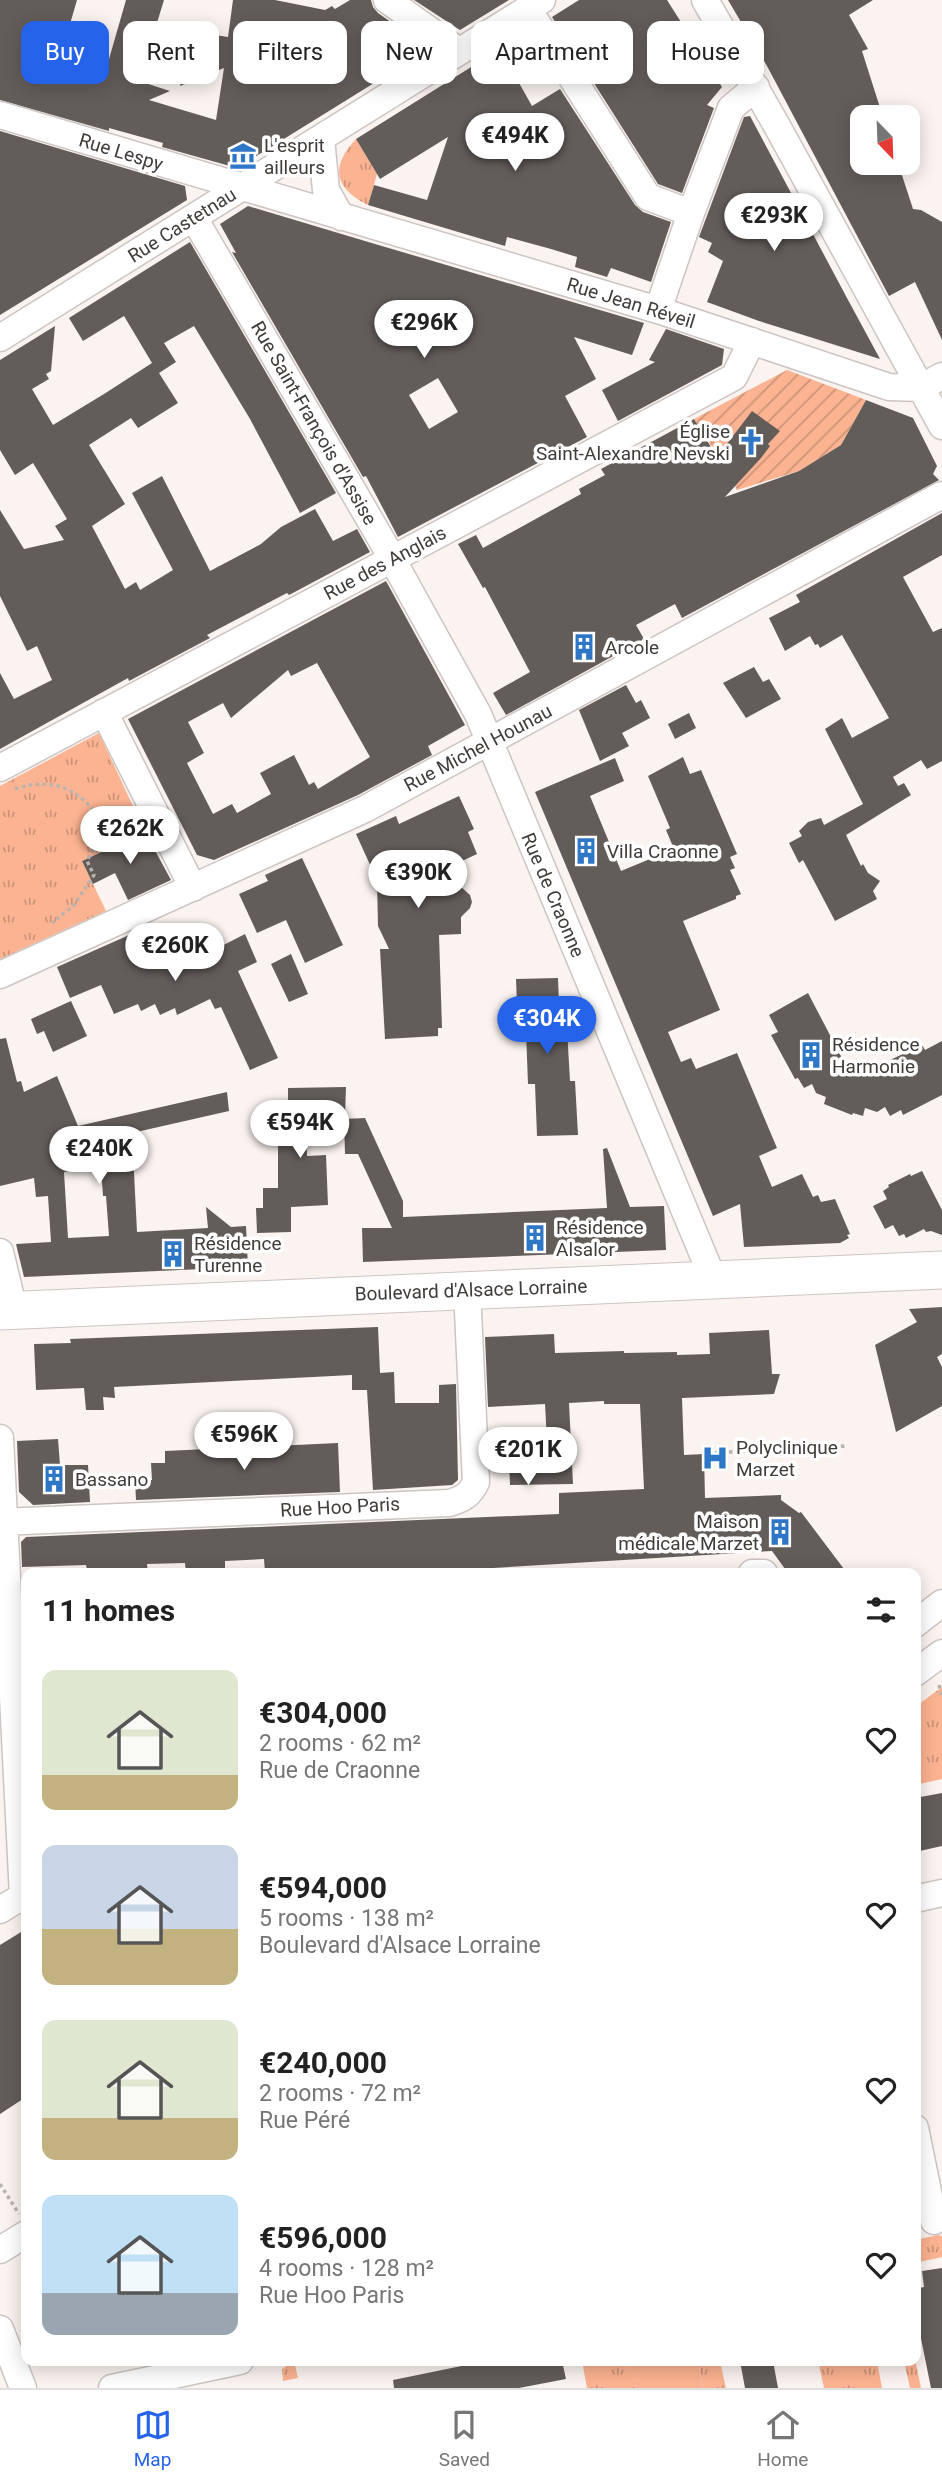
<!DOCTYPE html>
<meta charset="utf-8">
<style>
body{margin:0;font-family:Roboto,sans-serif;background:#f6f6f6;color:#222;height:100vh;display:flex;flex-direction:column;font-size:26px;white-space:nowrap}
*{box-sizing:border-box;margin:0}
p{font-size:23px;color:#767676}
.icon{flex:none;width:38px;height:38px;fill:none;stroke:currentColor;stroke-width:2;stroke-linecap:round;stroke-linejoin:round}
.map{position:relative;flex:1;overflow:hidden}
.details{position:absolute;left:21px;top:1568px;width:900px;height:798px;display:flex;flex-direction:column;background:#fff;border-radius:14px;box-shadow:0 4px 18px #0003}
.details>*{flex:none}
.banner{position:absolute;left:21px;top:21px;width:901px;height:63px;display:flex;gap:14px}
.needle{width:46px;rotate:157deg}
.tools{position:absolute;left:850px;top:105px;display:grid;gap:14px}
.tools a{display:grid;place-items:center;width:70px;height:70px;border-radius:14px;background:#fff;box-shadow:0 4px 18px #0003;font-size:35px}
.price{position:absolute;translate:-50% -60px;padding:0 16px;border-radius:24px;background:#fff;color:#222;font-size:23px;line-height:46px;filter:drop-shadow(0 2px 4px #0008)}
.price::after{content:'';position:absolute;left:50%;top:42px;width:21px;height:16px;margin-left:-10px;background:inherit;clip-path:polygon(0 0,100% 0,50% 100%)}
.price.active{background:#2563eb;color:#fff}
ul{padding:0;list-style:none}
li{display:flex;align-items:center;gap:21px;height:175px;padding:0 21px}
li span{display:grid;place-items:center;flex:none;width:196px;height:140px;border-radius:14px;color:#555}
li>.icon{margin-inline-start:auto}
span .icon{width:84px;height:84px;fill:#fffc;stroke-width:1}
li b{font-size:30px}
h2{display:flex;justify-content:space-between;align-items:center;height:84px;padding:0 21px;font-size:30px}
.tag{padding:0 24px;border-radius:14px;background:#fff;box-shadow:0 4px 18px #0003;font-size:24px;line-height:63px}
.tag.active{background:#2563eb;color:#fff}
.dock{display:flex;justify-content:space-around;align-items:center;height:98px;border-top:2px solid #e0e0e0;background:#fff;font-size:19px;color:#767676}
.dock a{display:grid;justify-items:center;gap:4px}
.dock .active{color:#2563eb}
.map>svg:first-child{display:block}
</style>
<div class="map">
<svg width="942" height="2388" viewBox="0 0 942 2388">
<defs>
<pattern id="grass-tufts" width="24" height="20" patternUnits="userSpaceOnUse" patternTransform="scale(1.75)"><rect width="24" height="20" fill="#fcb391"/><path d="M3 7l-1-3M5 7V3M7 7l1-3M15 17l-1-3M17 17v-4M19 17l1-3" fill="none" stroke="#cd9377"/></pattern>
<pattern id="garden-furrows" width="10" height="10" patternUnits="userSpaceOnUse" patternTransform="scale(1.75)"><rect width="10" height="10" fill="#fcb391"/><path d="M-1 1l2-2M0 10L10 0M9 11l2-2" fill="none" stroke="#cd9377"/></pattern>
</defs>
<rect width="100%" height="100%" fill="#faf3ef"/>
<!-- grass -->
<path fill="url(#grass-tufts)" d="M356 139 377 174 368 205C334 188 330 167 356 139Z
M99 733 145 832 82 861 106 911 0 959V786Z
M942 1687V1779L915 1785V1707Z
M938 2235 942 2236V2257L915 2263V2240Z
M915 2359 921 2388H910L904 2361Z
M294 2361 298 2378 283 2381 282 2369Z
M582 2361H658L632 2366 636 2388H587Z
M698 2361H720L726 2388H703Z
M818 2361H877L882 2388H824Z"/>
<!-- garden -->
<path fill="url(#garden-furrows)" d="M787 370 866 400 841 445 799 471 737 490 731 477 694 419Z"/>
<!-- pitch -->
<path fill="#fcb391" d="M658 2361H698L703 2388H636L631 2366Z"/>
<!-- building -->
<path fill="#635d5a" fill-rule="evenodd" d="M0 0H77L58 65 103 80 126 0H164L139 81 170 91 149 100 216 120 224 68 180 86 196 32 228 37 233 0H275L325 10 332 6 335 9 350 0H371L373 7 378 13 429 49 237 168 162 147 163 143 109 128V131L0 100Z
M414 0H509L460 30Z
M579 0H667L722 87 707 105 714 108 682 193 658 184 552 17Z
M728 0H873L849 15 868 49 862 51 883 117H863V163H898L913 209 921 210 942 222V340L915 282 889 296 767 66Z
M500 49 532 106 560 89 635 205 643 212 671 222 651 282 611 268 607 277 575 267 577 257 551 249 507 237 505 246 368 205 374 185 427 200 448 137 380 179 356 139Z
M750 116 847 298 880 359 759 321 707 302 723 261 708 252 712 243 699 237 744 117Z
M0 131 185 186 187 200 0 315Z
M248 206 375 244 644 323 632 355 574 337 596 379 565 396 587 437 398 537 366 476 363 477 232 252 236 253 220 224ZM438 378 458 412 429 429 409 395Z
M190 242 336 493 300 513 250 419 194 326 164 343 176 362 159 373 178 403 138 428 131 418 89 445 125 504 92 526 125 589 136 582 140 590 173 570 132 493 162 476 210 571 261 544 281 527 315 509 333 541 357 529 370 552 289 595 287 593 207 635 210 638 129 681 128 678 0 749V673L14 699 52 680 37 646 27 651 0 596V510L24 549 64 540 55 526 67 519 33 463 15 475 0 450V360L55 326 51 371 46 374 49 379 32 389 53 425 104 394 152 363 124 316 83 341 69 318Z
M666 329 724 349 722 365 618 421 602 390 655 362 649 360Z
M866 400 913 418 937 466 933 474 939 480 682 618 675 604 636 625 644 639 506 715 493 693 530 672 485 587 483 588 458 544 476 535 483 548 581 494 579 489 605 475 601 469 694 419 717 457 752 411 780 431 768 444 770 446 761 458 725 497 799 471 841 445Z
M942 513V555L903 577 933 632 942 628V761L927 769 921 760 893 777 898 786 904 783 911 795 846 835 861 866 863 864 868 873 880 881 873 891 877 899 835 921 803 860 799 863 789 843 802 836 799 831 808 822 821 818 824 825 863 804 825 729 842 718 852 738 889 718 842 635 820 648 818 644 815 645 810 636 785 651 769 618 800 602 796 595Z
M386 581 465 725 428 746 432 755 358 795 214 860 197 855 128 719ZM317 663 370 757 318 789 314 782 309 785 294 755 260 773 271 794 237 813 232 804 213 814 187 763 204 753 188 722 223 703 231 718 288 670 291 676Z
M754 667 763 682 769 679 781 699 746 718 723 683Z
M626 685 636 703 641 700 650 718 622 733 629 746 600 761 579 710Z
M689 713 696 728 675 739 668 724Z
M683 757 690 774 701 770 737 854 730 857 735 868 730 870 741 894 736 896V899L683 921 720 1010 668 1032 681 1062 691 1058 696 1069 737 1053 777 1148 759 1156 772 1187 802 1174 813 1197 818 1195 821 1202 835 1199 850 1234 847 1235 849 1238 840 1243 744 1247 740 1204 713 1216 535 792 615 758 624 781 590 796 621 871 674 849 666 830 670 828 648 776Z
M459 796 474 829 468 832 477 854 460 862V886L470 895 472 902 470 908 461 917V934L439 935 442 1028H438V1036L385 1039 380 949H389L378 926 377 880 356 834 396 816 399 824Z
M145 832 171 880 128 900 115 873 93 884 82 861Z
M302 858 343 945 305 963 286 920 257 933 239 894 268 881 265 875Z
M154 924 171 959 209 942 214 950 245 934 257 962 238 971 278 1058 250 1070 221 1007 215 1009 210 999 177 1015 175 1008 160 1015 155 1004 141 1011 138 1004 114 1014 101 985 70 998 57 967Z
M291 954 308 994 289 1002 271 964Z
M558 978 560 1030 567 1029 570 1081H575L578 1135 537 1136 535 1084H528L526 1031H518L516 979Z
M808 993 843 1060 871 1069 922 1045 925 1050 942 1041V1095L903 1115 901 1110 890 1116 885 1107 877 1112 865 1108 863 1116 853 1113 852 1115 824 1104 826 1097 816 1093 812 1084 804 1088 798 1078 795 1079 771 1035 778 1032 769 1015Z
M71 1001 87 1036 53 1052 44 1031 37 1034 31 1019Z
M6 1038 17 1082 21 1081 24 1092 57 1076 78 1126 227 1092 229 1111 132 1133 137 1232 208 1228 206 1207 231 1227 246 1226 248 1267 24 1277 16 1244 51 1242 48 1196 36 1197 34 1178 0 1186V1039ZM101 1168 103 1196H106L109 1236 68 1238 64 1172Z
M346 1087 345 1117 305 1118 307 1156 326 1155 328 1205 291 1207V1232L257 1233 256 1208H263V1188H278V1142L288 1141V1088Z
M365 1118 403 1201V1217L607 1208 603 1149 607 1148 630 1207 664 1206 666 1250 363 1262 362 1228H392L358 1154H345L344 1119Z
M922 1171 942 1210V1235L931 1231 926 1232 924 1229 906 1238 904 1234 899 1236 893 1225 885 1229 873 1206 887 1199 883 1191 889 1187 888 1185 910 1174 911 1176Z
M942 1307V1354L937 1357 942 1367V1406L896 1432 875 1345 917 1322 909 1309Z
M378 1327 380 1373 394 1372 395 1403H439V1385L456 1384 458 1480 452 1485 373 1490 367 1390H352V1375L114 1387 115 1398 103 1397 104 1410H86L84 1388 36 1390 34 1344 71 1343 70 1339Z
M769 1330 772 1374H780L774 1394 682 1398 684 1455 704 1454 705 1498 781 1495V1500L799 1513 801 1512 847 1573H788L772 1551 493 1568V1573H265L264 1559 225 1561V1573H208V1571L186 1573 185 1563 147 1564 148 1573H88L86 1565 22 1567 21 1542 26 1537 559 1514V1493L644 1489 640 1404H604V1401L569 1403 573 1484 510 1485 509 1462 548 1460 545 1404 488 1407 485 1337 554 1334 555 1353 624 1351V1353L677 1352V1355L710 1354 709 1333Z
M58 1439 60 1465H88L90 1502 33 1505 19 1492 17 1441Z
M338 1443 340 1492 136 1500 135 1480H152L151 1463H165V1451Z
M942 1793V1846L915 1852V1798Z
M26 1929V2097L0 2114V1945Z
M942 2268V2388H931L915 2309V2289L924 2287 922 2271Z
M486 2361H562L566 2379 519 2388H394L393 2380Z
M740 2361H773L778 2388H745Z"/>
<g fill="none" stroke-linecap="round" stroke-linejoin="round">
<defs>
<path id="street" d="M387 0 459 51
M705 0 777 126 942 426
M528 9 648 197 691 213
M0 115 658 310 889 387 920 388
M321 138 326 190 341 217
M194 218 381 539 478 714 714 1281
M658 310 691 213 731 108 756 87
M0 338 542 0
M920 388 942 376
M104 712 193 888
M0 768 734 377 752 341
M0 975 365 809 942 495
M0 1252 14 1310
M0 1438 23 1896
M0 1522 449 1503C463 1499 470 1495 476 1482L467 1290
M752 1573H764
M915 1624 942 1603
M915 1673 942 1653
M915 1899 942 1893
M0 1910 26 1894
M915 2128 934 2221
M0 2250 26 2234
M0 2329 23 2388
M112 2388 240 2361"/>
<path id="secondary" d="M0 1311 942 1270"/>
</defs>
<!-- street casing -->
<use href="#street" stroke="#ccc5c2" stroke-width="29"/>
<!-- secondary casing -->
<use href="#secondary" stroke="#ccc5c2" stroke-width="39"/>
<!-- path -->
<path stroke="#b9b3b0" stroke-width="3.5" stroke-dasharray="3.5 3.5" stroke-linecap="butt" d="M15 789C57 775 83 792 105 826L87 861 94 875 74 905 52 923
M708 1453 847 1446
M939 1685 942 1698
M0 2184 19 2214"/>
<!-- street -->
<use href="#street" stroke="#fff" stroke-width="26"/>
<!-- secondary -->
<use href="#secondary" stroke="#fff" stroke-width="37"/>
</g>
<!-- icons -->
<defs>
<symbol id="museum-bare" viewBox="-9 -9 18 18"><path d="M0-6L6-3V-2H-6V-3ZM-5-1h2V3h-2ZM-1-1h2V3h-2ZM3-1h2V3H3ZM-6 4H6V6H-6Z" fill="#2e77c7" stroke="#fff" stroke-width="2.5" paint-order="stroke"/></symbol>
<symbol id="church-bare" viewBox="-9 -9 18 18"><path d="M-1.2-6h2.4v3.5h3.3v2.4h-3.3V6h-2.4V-.1h-3.3v-2.4h3.3Z" fill="#2e77c7" stroke="#fff" stroke-width="2.5" paint-order="stroke"/></symbol>
<symbol id="building-bare" viewBox="-9 -9 18 18"><path d="M-4-6H4V6H1V3H-1V6H-4ZM-2.5-4.3h1.7v1.8h-1.7ZM.8-4.3h1.7v1.8H.8ZM-2.5-1h1.7V.8h-1.7ZM.8-1h1.7V.8H.8Z" fill="#2e77c7" stroke="#fff" stroke-width="2.5" paint-order="stroke"/></symbol>
<symbol id="hospital-bare" viewBox="-9 -9 18 18"><path d="M-5-5h3v3.5h4V-5h3V5h-3V1.5h-4V5h-3Z" fill="#2e77c7" stroke="#fff" stroke-width="2.5" paint-order="stroke"/></symbol>
</defs>
<g fill-rule="evenodd">
<use href="#museum-bare" x="224" y="137" width="38" height="38"/>
<use href="#church-bare" x="732" y="423" width="38" height="38"/>
<use href="#building-bare" x="565" y="628" width="38" height="38"/>
<use href="#building-bare" x="567" y="832" width="38" height="38"/>
<use href="#building-bare" x="792" y="1036" width="38" height="38"/>
<use href="#building-bare" x="516" y="1219" width="38" height="38"/>
<use href="#building-bare" x="154" y="1235" width="38" height="38"/>
<use href="#hospital-bare" x="696" y="1439" width="38" height="38"/>
<use href="#building-bare" x="35" y="1460" width="38" height="38"/>
<use href="#building-bare" x="761" y="1513" width="38" height="38"/>
</g>
<g text-anchor="middle" dominant-baseline="central" stroke-width="7" stroke-linejoin="round" paint-order="stroke">
<!-- poi labels -->
<g font-size="19" fill="#3f3c3a" stroke="#fff" text-anchor="start">
<text x="264" y="145">L'esprit<tspan x="264" dy="22">ailleurs</tspan></text>
<text x="730" y="431" text-anchor="end">Église<tspan x="730" dy="22">Saint-Alexandre Nevski</tspan></text>
<text x="605" y="647">Arcole</text>
<text x="607" y="851">Villa Craonne</text>
<text x="832" y="1044">Résidence<tspan x="832" dy="22">Harmonie</tspan></text>
<text x="556" y="1227">Résidence<tspan x="556" dy="22">Alsalor</tspan></text>
<text x="194" y="1243">Résidence<tspan x="194" dy="22">Turenne</tspan></text>
<text x="736" y="1447">Polyclinique<tspan x="736" dy="22">Marzet</tspan></text>
<text x="75" y="1479">Bassano</text>
<text x="759" y="1521" text-anchor="end">Maison<tspan x="759" dy="22">médicale Marzet</tspan></text>
</g>
<!-- street labels -->
<g font-size="19" fill="#3f3c3a" stroke="#fff">
<text transform="translate(121 152) rotate(17)">Rue Lespy</text>
<text transform="translate(182 225) rotate(-32)">Rue Castetnau</text>
<text transform="translate(631 303) rotate(17)">Rue Jean Réveil</text>
<text transform="translate(314 423) rotate(60)">Rue Saint-François d'Assise</text>
<text transform="translate(385 563) rotate(-28)">Rue des Anglais</text>
<text transform="translate(478 748) rotate(-28)">Rue Michel Hounau</text>
<text transform="translate(553 895) rotate(67)">Rue de Craonne</text>
<text transform="translate(471 1290) rotate(-2)">Boulevard d'Alsace Lorraine</text>
<text transform="translate(340 1507) rotate(-3)">Rue Hoo Paris</text>
</g>
</g>
</svg>
<div class="tools">
<a><svg class="needle" viewBox="-14 -14 28 28"><path d="M0-13l5 13h-10z" fill="#e53935"/><path d="M0 13l5-13h-10z" fill="#767676"/></svg></a>
</div>
<b class="price" style="left:515px;top:173px">€494K</b>
<b class="price" style="left:774px;top:253px">€293K</b>
<b class="price" style="left:424px;top:360px">€296K</b>
<b class="price" style="left:130px;top:866px">€262K</b>
<b class="price" style="left:418px;top:910px">€390K</b>
<b class="price" style="left:175px;top:983px">€260K</b>
<b class="price active" style="left:547px;top:1056px">€304K</b>
<b class="price" style="left:300px;top:1160px">€594K</b>
<b class="price" style="left:99px;top:1186px">€240K</b>
<b class="price" style="left:244px;top:1472px">€596K</b>
<b class="price" style="left:528px;top:1487px">€201K</b>
<div class="banner">
<a class="tag active">Buy</a>
<a class="tag">Rent</a>
<a class="tag">Filters</a>
<a class="tag">New</a>
<a class="tag">Apartment</a>
<a class="tag">House</a>
</div>
<section class="details">
<h2>11 homes<svg class="icon" aria-label="filters" viewBox="0 0 24 24"><path d="M4 7h16M4 17h16"/><circle cx="9" cy="7" r="2"/><circle cx="15" cy="17" r="2"/></svg></h2>
<ul>
<li><span style="background:linear-gradient(#dfe7d0 75%,#c2b280 0)"><svg class="icon" aria-label="home" viewBox="0 0 24 24"><path d="M3 11l9-7 9 7M6 9v11h12V9"/></svg></span><div><b>€304,000</b><p>2 rooms · 62 m²</p><p>Rue de Craonne</p></div><svg class="icon" aria-label="heart" viewBox="0 0 24 24"><path d="M12 20l-8-8c-3-5 5-10 8-4 3-6 11-1 8 4z"/></svg></li>
<li><span style="background:linear-gradient(#c9d6e8 60%,#c2b280 0)"><svg class="icon" aria-label="home" viewBox="0 0 24 24"><path d="M3 11l9-7 9 7M6 9v11h12V9"/></svg></span><div><b>€594,000</b><p>5 rooms · 138 m²</p><p>Boulevard d'Alsace Lorraine</p></div><svg class="icon" aria-label="heart" viewBox="0 0 24 24"><path d="M12 20l-8-8c-3-5 5-10 8-4 3-6 11-1 8 4z"/></svg></li>
<li><span style="background:linear-gradient(#dfe7d0 70%,#c2b280 0)"><svg class="icon" aria-label="home" viewBox="0 0 24 24"><path d="M3 11l9-7 9 7M6 9v11h12V9"/></svg></span><div><b>€240,000</b><p>2 rooms · 72 m²</p><p>Rue Péré</p></div><svg class="icon" aria-label="heart" viewBox="0 0 24 24"><path d="M12 20l-8-8c-3-5 5-10 8-4 3-6 11-1 8 4z"/></svg></li>
<li><span style="background:linear-gradient(#bfe0f5 70%,#9aa5b1 0)"><svg class="icon" aria-label="home" viewBox="0 0 24 24"><path d="M3 11l9-7 9 7M6 9v11h12V9"/></svg></span><div><b>€596,000</b><p>4 rooms · 128 m²</p><p>Rue Hoo Paris</p></div><svg class="icon" aria-label="heart" viewBox="0 0 24 24"><path d="M12 20l-8-8c-3-5 5-10 8-4 3-6 11-1 8 4z"/></svg></li>
</ul>
</section>
</div>
<nav class="dock">
<a class="active"><svg class="icon" aria-label="map" viewBox="0 0 24 24"><path d="M3 6l6-2 6 2 6-2v14l-6 2-6-2-6 2zM9 4v14M15 6v14"/></svg>Map</a>
<a><svg class="icon" aria-label="saved" viewBox="0 0 24 24"><path d="M7 4h10v16l-5-4-5 4z"/></svg>Saved</a>
<a><svg class="icon" aria-label="home" viewBox="0 0 24 24"><path d="M3 11l9-7 9 7M6 9v11h12V9"/></svg>Home</a>
</nav>
